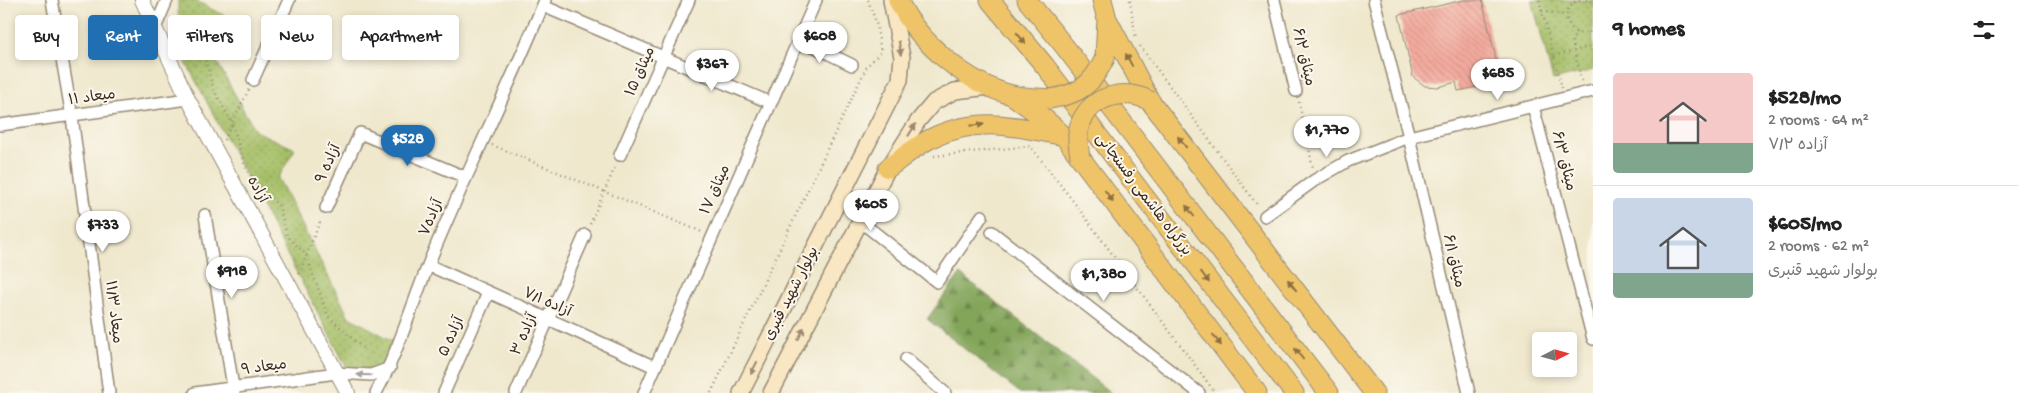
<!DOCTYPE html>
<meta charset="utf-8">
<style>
body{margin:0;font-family:"Gochi Hand","Playpen Sans Arabic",sans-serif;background:#f2f2f2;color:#222;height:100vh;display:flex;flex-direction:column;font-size:19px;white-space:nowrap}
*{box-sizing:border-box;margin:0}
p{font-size:16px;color:#767676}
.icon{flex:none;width:28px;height:28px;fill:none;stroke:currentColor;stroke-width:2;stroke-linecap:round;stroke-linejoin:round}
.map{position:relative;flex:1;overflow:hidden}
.panel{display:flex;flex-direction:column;background:#fff;width:425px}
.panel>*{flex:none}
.guide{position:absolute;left:15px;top:15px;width:475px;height:45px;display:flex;gap:10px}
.needle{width:32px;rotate:84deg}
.tools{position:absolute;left:1532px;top:332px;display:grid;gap:10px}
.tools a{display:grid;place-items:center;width:45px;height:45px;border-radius:5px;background:#fff;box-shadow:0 2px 8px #0003;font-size:25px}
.price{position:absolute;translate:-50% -42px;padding:0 11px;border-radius:18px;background:#fff;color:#222;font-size:16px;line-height:32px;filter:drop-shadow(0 1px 2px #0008)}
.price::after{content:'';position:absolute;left:50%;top:30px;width:15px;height:11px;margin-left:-8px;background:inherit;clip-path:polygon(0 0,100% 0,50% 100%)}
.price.active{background:#1f6fb2;color:#fff}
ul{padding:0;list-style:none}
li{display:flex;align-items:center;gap:15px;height:125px;padding:0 20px}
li+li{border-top:1px solid #e0e0e0}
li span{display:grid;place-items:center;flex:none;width:140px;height:100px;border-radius:5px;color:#555}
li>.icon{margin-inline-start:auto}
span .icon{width:60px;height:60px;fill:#fffc;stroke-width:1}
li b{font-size:21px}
h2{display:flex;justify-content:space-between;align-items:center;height:60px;padding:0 20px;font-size:21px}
.tag{padding:0 18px;border-radius:5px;background:#fff;box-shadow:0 2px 8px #0003;font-size:18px;line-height:45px}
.tag.active{background:#1f6fb2;color:#fff}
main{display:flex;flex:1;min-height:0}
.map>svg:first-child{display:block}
</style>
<main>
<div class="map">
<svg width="1593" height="393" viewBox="0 0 1593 393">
<defs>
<pattern id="forest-firs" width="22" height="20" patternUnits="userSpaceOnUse" patternTransform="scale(1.25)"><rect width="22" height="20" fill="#83a55a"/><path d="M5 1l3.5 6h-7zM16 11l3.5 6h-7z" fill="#6c874a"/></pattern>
<pattern id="park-dots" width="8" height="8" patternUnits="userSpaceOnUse" patternTransform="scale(1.25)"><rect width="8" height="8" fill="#a4be65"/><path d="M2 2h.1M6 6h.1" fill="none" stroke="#879b53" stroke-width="1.8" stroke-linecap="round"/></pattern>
<pattern id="building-back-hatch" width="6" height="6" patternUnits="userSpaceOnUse" patternTransform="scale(1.25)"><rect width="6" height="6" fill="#f4ab9f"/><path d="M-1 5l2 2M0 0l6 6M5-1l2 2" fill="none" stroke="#d29388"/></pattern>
</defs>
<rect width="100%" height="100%" fill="#fbf7ec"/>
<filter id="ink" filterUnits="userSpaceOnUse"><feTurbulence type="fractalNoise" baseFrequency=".02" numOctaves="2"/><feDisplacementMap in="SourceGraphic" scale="10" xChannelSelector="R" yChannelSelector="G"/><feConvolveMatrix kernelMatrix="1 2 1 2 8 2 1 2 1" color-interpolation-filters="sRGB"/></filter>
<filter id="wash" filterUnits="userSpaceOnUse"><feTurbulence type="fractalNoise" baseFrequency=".0096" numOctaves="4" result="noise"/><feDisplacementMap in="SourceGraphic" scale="20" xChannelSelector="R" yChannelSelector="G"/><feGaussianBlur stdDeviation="1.12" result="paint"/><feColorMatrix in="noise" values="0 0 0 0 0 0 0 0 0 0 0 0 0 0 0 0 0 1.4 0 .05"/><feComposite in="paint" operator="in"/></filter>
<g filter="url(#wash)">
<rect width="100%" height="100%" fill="#efe8cd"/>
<!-- forest -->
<path fill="url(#forest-firs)" stroke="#5f683c" d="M960 274 1111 393H1020L927 319Z"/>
<!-- park -->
<path fill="url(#park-dots)" stroke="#707442" d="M178 0H194L229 18 215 58 255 131 295 149 278 178 349 317 393 341 380 368 365 372 347 368 179 49Z
M1532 0H1593V70L1553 80Z"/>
<g id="blocks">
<!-- building -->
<path fill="url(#building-back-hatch)" d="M1464 0H1482L1499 72 1478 77 1481 86 1458 91 1456 82 1438 87 1425 86 1413 77 1399 15Z"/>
</g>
</g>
<g filter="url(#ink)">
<use href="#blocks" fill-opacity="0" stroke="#958976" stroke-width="1"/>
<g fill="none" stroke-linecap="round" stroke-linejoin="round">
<defs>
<path id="minor" d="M52 0 72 117 109 393
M1274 0 1296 91
M1374 0 1409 137 1469 393
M543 6 771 103
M156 26 167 0
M799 39 852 65
M253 80 289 0
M1533 106 1593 339
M0 125 188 99
M620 155 689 0
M326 208 360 133 465 177
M205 215 234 393
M1265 216 1315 180 1348 161 1409 137 1593 91
M860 221 937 282 982 216
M992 232 1199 393
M428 265 655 367
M906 359 945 393
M195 393 336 373 371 375 390 368
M376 393C401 346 415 294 436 246 471 163 511 83 545 0
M444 393 488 293
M516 393 585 235
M644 393 816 0"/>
<path id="tertiary" d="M142 0 188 99 348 393"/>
<path id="secondary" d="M741 393 900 80 902 57 891 0
M771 393 888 168 918 121 934 102 955 91 989 87"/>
<path id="trunk" d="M898 0C917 41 967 84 1012 95 1024 98 1038 98 1050 99
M990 0 1045 66 1294 393
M1027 0 1065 47 1329 393
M1102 0 1107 19 1105 58
M1107 19 1150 101 1374 393
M1012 95 1046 120 1064 136 1257 393
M888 168C902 158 917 145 932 138 978 116 1017 126 1064 136"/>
</defs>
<!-- minor casing -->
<use href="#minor" stroke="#958976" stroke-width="14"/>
<!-- tertiary casing -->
<use href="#tertiary" stroke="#958976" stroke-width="16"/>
<!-- secondary casing -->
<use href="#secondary" stroke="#958976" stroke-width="18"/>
<!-- trunk casing -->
<use href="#trunk" stroke="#958976" stroke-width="21"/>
<!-- path -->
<path stroke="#958976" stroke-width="2.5" stroke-dasharray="1 4" stroke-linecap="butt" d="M1130 0 1136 39
M1539 0 1562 88
M1580 0C1554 8 1571 45 1593 30
M1586 0 1593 3
M1542 11 1566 15
M194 22 214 90 232 123 246 169 262 190 279 206 287 236 306 255 328 316 365 350
M1576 32 1572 42 1582 82
M1140 46 1258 206
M1554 56 1593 46
M1299 102 1313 168
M224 140 249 89
M492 145 702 232
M934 156 1030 146 1073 201 1214 391 1213 393
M590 224 616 165
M299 274 321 219
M711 393 867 66 881 52 876 22 868 0"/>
<!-- minor -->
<use href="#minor" stroke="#fff" stroke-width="11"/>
<!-- tertiary -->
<use href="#tertiary" stroke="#fff" stroke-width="14"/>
<!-- secondary -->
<use href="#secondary" stroke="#f9e7c3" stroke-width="15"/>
<!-- trunk -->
<use href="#trunk" stroke="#efc469" stroke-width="19"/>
<defs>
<path id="trunk-bridge" d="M1050 99C1080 94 1092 85 1105 58
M1080 157C1078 145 1076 133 1081 122 1093 95 1125 88 1150 101"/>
</defs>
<!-- trunk-bridge casing -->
<use href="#trunk-bridge" stroke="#958976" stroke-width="21" stroke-linecap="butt"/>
<!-- trunk-bridge -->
<use href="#trunk-bridge" stroke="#efc469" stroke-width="19"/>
</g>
<!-- one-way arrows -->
<defs><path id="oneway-solid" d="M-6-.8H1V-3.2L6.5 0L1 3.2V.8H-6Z" transform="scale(1.25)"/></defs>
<g fill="#8c6f40">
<use href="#oneway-solid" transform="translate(1021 38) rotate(50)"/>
<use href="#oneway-solid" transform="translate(1129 60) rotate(-118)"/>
<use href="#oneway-solid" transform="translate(977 125) rotate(-5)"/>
<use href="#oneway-solid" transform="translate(1182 142) rotate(-128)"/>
<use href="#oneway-solid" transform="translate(1109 196) rotate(53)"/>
<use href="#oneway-solid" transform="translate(1190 211) rotate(-127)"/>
<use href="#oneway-solid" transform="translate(1205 277) rotate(53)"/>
<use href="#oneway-solid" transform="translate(1292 285) rotate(-128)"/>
<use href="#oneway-solid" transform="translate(1217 340) rotate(53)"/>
<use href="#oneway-solid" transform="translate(1299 354) rotate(-127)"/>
</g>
<g fill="#9a8870">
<use href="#oneway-solid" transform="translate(900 48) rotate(80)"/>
<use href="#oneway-solid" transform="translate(912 130) rotate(-58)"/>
<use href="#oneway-solid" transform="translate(801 334) rotate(-63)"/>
<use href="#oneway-solid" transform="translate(754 368) rotate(117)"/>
</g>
<use fill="#a79f9a" href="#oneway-solid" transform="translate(364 375) rotate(-179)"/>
</g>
<g text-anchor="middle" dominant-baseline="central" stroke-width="4" stroke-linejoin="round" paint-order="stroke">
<!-- street labels -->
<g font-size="15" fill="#3b2a1e" stroke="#fbf7ec">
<text transform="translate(1303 57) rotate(77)">میثاق ۶/۲</text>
<text transform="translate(641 72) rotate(-66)">میثاق ۱۵</text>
<text transform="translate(92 98) rotate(-8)">میعاد ۱۱</text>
<text transform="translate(1563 161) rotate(76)">میثاق ۶/۳</text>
<text transform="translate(329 164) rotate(-66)">آزاده ۹</text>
<text transform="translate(257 190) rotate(61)">آزاده</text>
<text transform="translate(716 190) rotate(-66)">میثاق ۱۷</text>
<text transform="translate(1143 195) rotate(53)">بزرگراه هاشمی رفسنجانی</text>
<text transform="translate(432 218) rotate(-67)">آزاده۷</text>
<text transform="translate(1453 261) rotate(77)">میثاق ۶/۱</text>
<text transform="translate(792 294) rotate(-63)">بولوار شهید قنبری</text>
<text transform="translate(547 303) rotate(24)">آزاده ۷/۱</text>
<text transform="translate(113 312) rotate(83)">میعاد ۱۱/۳</text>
<text transform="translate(525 335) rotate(-66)">آزاده ۳</text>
<text transform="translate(452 337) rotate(-66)">آزاده ۵</text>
<text transform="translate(264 368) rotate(-8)">میعاد ۹</text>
</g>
</g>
</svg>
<div class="tools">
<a><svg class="needle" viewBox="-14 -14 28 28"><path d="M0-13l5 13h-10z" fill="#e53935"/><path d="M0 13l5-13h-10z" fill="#767676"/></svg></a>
</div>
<b class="price" style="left:820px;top:64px">$608</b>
<b class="price" style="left:712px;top:92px">$367</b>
<b class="price" style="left:1498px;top:101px">$685</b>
<b class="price" style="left:1327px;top:158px">$1,770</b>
<b class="price active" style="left:408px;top:167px">$528</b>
<b class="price" style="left:871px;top:232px">$605</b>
<b class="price" style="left:103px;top:253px">$733</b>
<b class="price" style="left:232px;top:299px">$918</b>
<b class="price" style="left:1104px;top:302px">$1,380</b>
<div class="guide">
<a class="tag">Buy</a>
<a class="tag active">Rent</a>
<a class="tag">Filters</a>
<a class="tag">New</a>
<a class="tag">Apartment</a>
</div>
</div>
<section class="panel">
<h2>9 homes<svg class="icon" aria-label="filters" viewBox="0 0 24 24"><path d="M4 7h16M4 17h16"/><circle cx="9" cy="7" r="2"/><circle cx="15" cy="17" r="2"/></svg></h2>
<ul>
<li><span style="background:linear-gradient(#f6c9c9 70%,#7fa58c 0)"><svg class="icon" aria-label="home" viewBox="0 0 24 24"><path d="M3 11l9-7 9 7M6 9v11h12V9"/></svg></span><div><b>$528/mo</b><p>2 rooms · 64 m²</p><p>آزاده ۷/۲</p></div></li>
<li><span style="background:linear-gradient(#c9d6e8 75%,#7fa58c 0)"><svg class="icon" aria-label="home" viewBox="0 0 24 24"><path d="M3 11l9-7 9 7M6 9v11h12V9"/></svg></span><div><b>$605/mo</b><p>2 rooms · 62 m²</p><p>بولوار شهید قنبری</p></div></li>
</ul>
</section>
</main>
